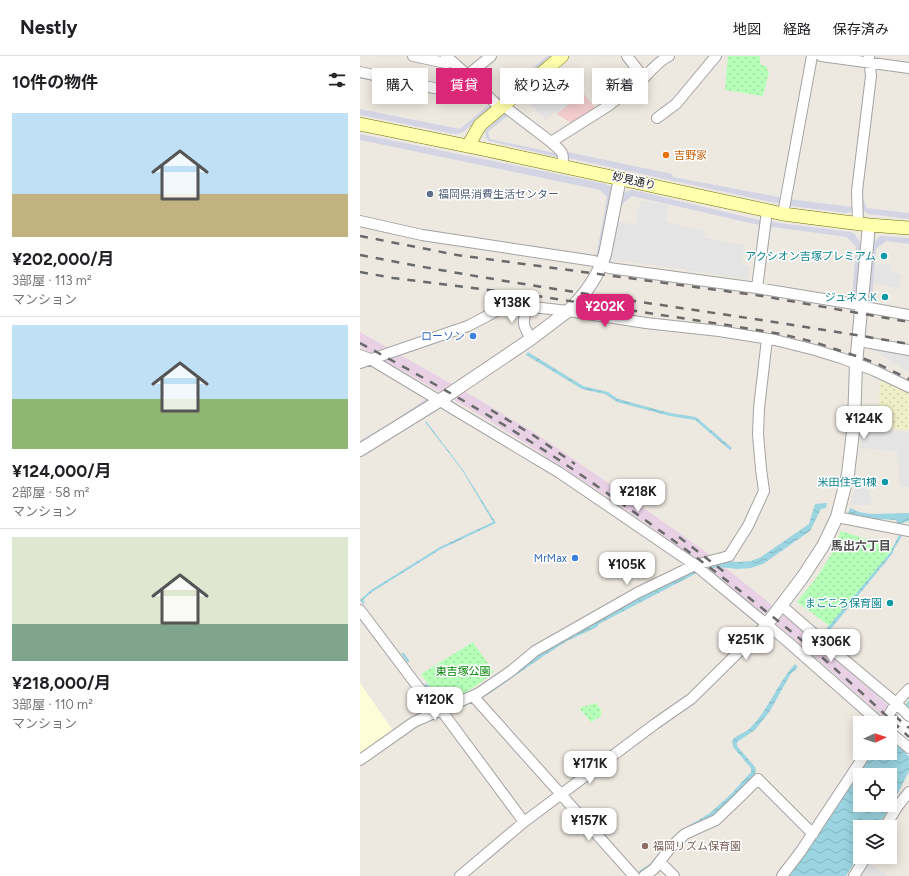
<!DOCTYPE html>
<html lang="ja">
<meta charset="utf-8">
<style>
body{margin:0;font-family:Figtree,"Noto Sans JP",sans-serif;background:#f2f2f2;color:#202124;height:100vh;display:flex;flex-direction:column;font-size:15px;white-space:nowrap}
*{box-sizing:border-box;margin:0}
p{font-size:13px;color:#757577}
.icon{flex:none;width:22px;height:22px;fill:none;stroke:currentColor;stroke-width:2;stroke-linecap:round;stroke-linejoin:round}
.map{position:relative;flex:1;overflow:hidden}
.drawer{display:flex;flex-direction:column;background:#fff;width:360px}
.drawer>*{flex:none}
.guide{position:absolute;left:12px;top:12px;width:380px;height:36px;display:flex;gap:8px}
.needle{width:26px;rotate:86deg}
.fabs{position:absolute;left:493px;top:660px;display:grid;gap:8px}
.fabs a{display:grid;place-items:center;width:44px;height:44px;border-radius:0px;background:#fff;box-shadow:0 2px 10px #0003;font-size:20px}
.price{position:absolute;translate:-50% -34px;padding:0 9px;border-radius:8px;background:#fff;color:#222;font-size:13px;line-height:26px;filter:drop-shadow(0 1px 2px #0008)}
.price::after{content:'';position:absolute;left:50%;top:24px;width:12px;height:9px;margin-left:-6px;background:inherit;clip-path:polygon(0 0,100% 0,50% 100%)}
.price.selected{background:#db2777;color:#fff}
ul{padding:0;list-style:none}
li{display:grid;align-content:center;gap:8px;height:212px;padding:0 12px}
li+li{border-top:1px solid #e0e0e0}
li span{display:grid;place-items:center;height:124px;border-radius:0px;color:#555}
li>.icon{margin-inline-start:auto}
span .icon{width:72px;height:72px;fill:#fffc;stroke-width:1}
li b{font-size:17px}
h2{display:flex;justify-content:space-between;align-items:center;height:48px;padding:0 12px;font-size:17px}
.chip{padding:0 14px;border-radius:0px;background:#fff;box-shadow:0 2px 10px #0003;font-size:14px;line-height:36px}
.chip.selected{background:#db2777;color:#fff}
header{display:flex;align-items:center;gap:24px;box-sizing:border-box;height:56px;padding:0 20px;background:#fff;border-bottom:1px solid #e0e0e0}
header strong{font-size:19px}
nav{display:flex;gap:22px;margin-inline-start:auto;font-size:14px}
main{display:flex;flex:1;min-height:0}
.map>svg:first-child{display:block}
</style>
<header>
<strong>Nestly</strong>
<nav><a>地図</a><a>経路</a><a>保存済み</a></nav>
</header>
<main>
<section class="drawer">
<h2>10件の物件<svg class="icon" aria-label="filters" viewBox="0 0 24 24"><path d="M4 7h16M4 17h16"/><circle cx="9" cy="7" r="2"/><circle cx="15" cy="17" r="2"/></svg></h2>
<ul>
<li><span style="background:linear-gradient(#bfe0f5 65%,#c2b280 0)"><svg class="icon" aria-label="home" viewBox="0 0 24 24"><path d="M3 11l9-7 9 7M6 9v11h12V9"/></svg></span><div><b>¥202,000/月</b><p>3部屋 · 113 m²</p><p>マンション</p></div></li>
<li><span style="background:linear-gradient(#bfe0f5 60%,#8fb573 0)"><svg class="icon" aria-label="home" viewBox="0 0 24 24"><path d="M3 11l9-7 9 7M6 9v11h12V9"/></svg></span><div><b>¥124,000/月</b><p>2部屋 · 58 m²</p><p>マンション</p></div></li>
<li><span style="background:linear-gradient(#dfe7d0 70%,#7fa58c 0)"><svg class="icon" aria-label="home" viewBox="0 0 24 24"><path d="M3 11l9-7 9 7M6 9v11h12V9"/></svg></span><div><b>¥218,000/月</b><p>3部屋 · 110 m²</p><p>マンション</p></div></li>
</ul>
</section>
<div class="map">
<svg width="549" height="820" viewBox="0 0 549 820">
<defs>
<pattern id="farmland-dots" width="8" height="8" patternUnits="userSpaceOnUse"><rect width="8" height="8" fill="#eff0c8"/><path d="M2 2h.1M6 6h.1" fill="none" stroke="#cccdab" stroke-width="1.8" stroke-linecap="round"/></pattern>
<pattern id="park-dots" width="8" height="8" patternUnits="userSpaceOnUse"><rect width="8" height="8" fill="#b6ffb8"/><path d="M2 2h.1M6 6h.1" fill="none" stroke="#9cda9e" stroke-width="1.8" stroke-linecap="round"/></pattern>
<pattern id="water-waves" width="16" height="10" patternUnits="userSpaceOnUse"><rect width="16" height="10" fill="#9bd5e1"/><path d="M0 5q4-4 8 0t8 0" fill="none" stroke="#85b6c0"/></pattern>
</defs>
<rect width="100%" height="100%" fill="#eee9e0"/>
<!-- commercial -->
<path fill="#f2cccd" d="M203 13 238 55 214 69 194 56 186 64 167 44Z"/>
<!-- education -->
<path fill="#fffdd8" d="M0 627 34 676 0 699Z"/>
<!-- railway -->
<path fill="#e8d1e5" d="M0 276 111 339 175 377 247 426 346 496 450 580 549 668V685L530 667 444 591 397 552 294 473 240 436 167 388 105 350 0 291Z"/>
<!-- farmland -->
<path fill="url(#farmland-dots)" d="M521 324 549 338V374L517 371Z"/>
<!-- park -->
<path fill="url(#park-dots)" d="M368 0H400V8L407 11V14L409 16 403 40 365 34Z
M481 475 534 492 471 571 437 546 457 521 471 499Z
M113 586 134 616C118 629 102 641 82 646L61 618Z
M236 647 241 654V660L231 666 219 652Z"/>
<!-- parking -->
<path fill="#e4e4e4" d="M203 13 223 37 197 58 194 56 186 64 167 44Z
M284 145 308 149 306 166 345 175 344 182 384 189 382 208 390 210 388 223 251 203 258 165 276 169 280 146Z
M516 207 531 210 530 216 541 218 539 232 514 228Z
M510 292 549 299V316Z
M501 372 549 376V431H540L537 395 500 392Z
M510 429 511 449H490L495 430Z
M510 807 527 820H500Z"/>
<!-- plaza -->
<path fill="#d4d5e4" d="M187 0H194L141 45H138L136 43Z
M132 46V52L103 76 97 78H94L0 59V53L100 73Z
M144 55 150 58 128 76 130 83 200 98 199 100 196 101 129 85 126 82 124 71Z
M0 78 246 128 251 131 252 136 239 200 237 202H235L237 196 247 141 240 134 0 84Z
M203 95 312 118 313 121 424 142 421 147H416L208 102Z
M273 134 399 164 402 165V174L399 169 272 140 262 148 251 205 253 210 248 209 260 141 263 137 268 135Z
M501 140H502L507 152 549 157V163L508 158 504 155Z
M428 143 493 151 491 156 487 157 431 150 429 148Z
M412 166 491 176 495 178 499 185 500 188 497 241 494 245 488 244 492 241 496 191 487 181 412 171 408 174 410 168Z
M520 180H523L549 182V188L526 185 516 193 512 246 514 249 509 247 508 245 513 189 515 185Z
M69 341 71 344 0 388V385L35 364Z"/>
<!-- water -->
<path fill="url(#water-waves)" fill-rule="evenodd" d="M168 296 223 330 248 336 258 343 310 357 336 361 372 392 370 394 335 364 310 360 257 346 245 338 222 333 166 299Z
M66 365 103 414 136 467 81 493 12 536 3 544 5 547 3 548 0 544 11 534 80 491 133 466 102 414 65 366Z
M467 447 466 452 461 453 450 475 403 508 391 512 378 513 358 511 344 514 333 519 239 568 237 571 207 585 179 603 129 638 114 646 88 657 89 652 175 597 328 515 366 505 378 506 391 505 401 501 449 468 455 448Z
M490 452 499 456 511 458 549 457V465L538 468 536 464 498 462 488 458Z
M540 477 543 478 533 495V497L465 580 462 578 530 497Z
M435 608 438 611 430 619 410 655 395 674 377 686V690L395 711 396 715 395 718 375 740 353 760 292 811 280 818 279 815 290 808 307 787 319 775 337 765 350 757 372 737 391 716V712L373 691 372 685 374 682C380 678 388 675 392 670 410 651 418 626 435 608Z
M549 644V715L534 745 517 771H500V798L486 820H427L511 697H530V670ZM500 719H530V749H500Z"/>
<!-- pier -->
<path fill="#fff" d="M546 649 549 651V700L530 683V670Z"/>
<g fill="none" stroke-linecap="round" stroke-linejoin="round">
<!-- stream -->
<path stroke="#9bd5e1" stroke-width="2.5" d="M43 598 48 605
M66 629 73 636
M76 641 80 646"/>
<defs>
<path id="minor" d="M53 0 86 7 93 6
M86 0 104 16 140 52
M267 0 284 22C291 14 299 5 309 0
M461 0 549 12
M0 16 88 35 131 0
M144 48 149 54 191 86
M297 62 316 48 356 0
M202 110C205 96 201 95 191 86L248 50 284 22
M423 158 452 0
M0 165 62 179 234 205 249 212 397 232 494 248 510 252 549 259
M498 167 497 135 511 20 509 0
M397 232 407 155
M168 251C162 266 162 268 171 283
M499 285 549 294
M0 299 10 303 200 417 335 509 428 586 520 667
M0 307 108 270 146 250H164L208 255 286 267 359 275 415 284 455 294 481 302 513 314 549 331
M477 461 549 475
M421 549 468 590 536 647 549 660
M0 554 58 631 81 654 164 766
M113 640 274 820
M524 667 536 647 549 633
M530 676 549 692
M0 704 54 666 119 637 151 615 175 595 277 537 335 509 369 500 374 492 388 470 404 435 401 413 398 378 399 352 407 283
M525 771 537 751 549 736
M300 806 314 820
M100 820 164 766 295 668 331 643 407 568
M284 820 294 813 311 791 325 778 356 764 378 743 398 723 453 778
M422 820 441 795 506 697
M494 820 506 801"/>
<path id="tertiary" d="M0 394 79 345 171 283 208 255C225 239 238 221 245 198L260 122
M407 568 442 522 463 490 477 461 488 418 494 367 496 308 509 169"/>
<path id="secondary" d="M0 68 127 94 423 158 509 169 549 172
M108 90 120 69 202 0"/>
</defs>
<!-- minor casing -->
<use href="#minor" stroke="#a3a3a3" stroke-width="12"/>
<!-- tertiary casing -->
<use href="#tertiary" stroke="#a3a3a3" stroke-width="14"/>
<!-- secondary casing -->
<use href="#secondary" stroke="#6e7500" stroke-width="14"/>
<!-- minor -->
<use href="#minor" stroke="#fff" stroke-width="10"/>
<!-- tertiary -->
<use href="#tertiary" stroke="#fff" stroke-width="12"/>
<!-- secondary -->
<use href="#secondary" stroke="#ffffad" stroke-width="13"/>
<!-- rail -->
<path stroke="#6a6a6a" stroke-width="2.5" stroke-dasharray="8 8" stroke-linecap="butt" d="M0 180 97 199 402 240 549 266
M0 199C182 235 366 256 549 288
M0 216 33 222 177 240 367 269 421 278 454 286 496 300 518 308 549 323
M0 287C57 318 113 349 168 384 200 404 230 425 261 447 324 491 386 538 445 587 481 617 515 649 549 681
M131 354 173 379 215 408
M319 481 367 518
M535 660 549 672"/>
</g>
<!-- markers -->
<circle fill="#e8710a" stroke="#fff" stroke-width="1.5" cx="306" cy="99" r="4"/>
<circle fill="#5c6f8a" stroke="#fff" stroke-width="1.5" cx="70" cy="138" r="4"/>
<g fill="#0f9aa8" stroke="#fff" stroke-width="1.5">
<circle cx="524" cy="200" r="4"/>
<circle cx="525" cy="241" r="4"/>
<circle cx="525" cy="426" r="4"/>
<circle cx="530" cy="547" r="4"/>
</g>
<g fill="#3f7fe0" stroke="#fff" stroke-width="1.5">
<circle cx="113" cy="280" r="4"/>
<circle cx="215" cy="502" r="4"/>
</g>
<circle fill="#8d6e63" stroke="#fff" stroke-width="1.5" cx="285" cy="790" r="4"/>
<g text-anchor="middle" dominant-baseline="central" stroke-width="3" stroke-linejoin="round" paint-order="stroke">
<!-- food labels -->
<g font-size="11" fill="#c56008" stroke="#fff" text-anchor="start">
<text x="314" y="99">吉野家</text>
</g>
<!-- street labels -->
<g font-size="11" fill="#1c1c1c" stroke="#fff">
<text transform="translate(274 125) rotate(13)">妙見通り</text>
</g>
<!-- service labels -->
<g font-size="11" fill="#4e5e75" stroke="#fff" text-anchor="start">
<text x="78" y="138">福岡県消費生活センター</text>
</g>
<!-- culture labels -->
<g font-size="11" fill="#0d838f" stroke="#fff" text-anchor="end">
<text x="516" y="200">アクシオン吉塚プレミアム</text>
<text x="517" y="241">ジュネス.K</text>
<text x="517" y="426">米田住宅1棟</text>
<text x="522" y="547">まごころ保育園</text>
</g>
<!-- shop labels -->
<g font-size="11" fill="#366cbe" stroke="#fff" text-anchor="end">
<text x="105" y="280">ローソン</text>
<text x="207" y="502">MrMax</text>
</g>
<!-- park labels -->
<g font-size="11" fill="#008305" stroke="#fff">
<text x="103" y="615">東吉塚公園</text>
</g>
<!-- education labels -->
<g font-size="11" fill="#785e54" stroke="#fff" text-anchor="start">
<text x="293" y="790">福岡リズム保育園</text>
</g>
<!-- neighbourhood labels -->
<g font-size="12" font-weight="bold" fill="#4f4f4f" stroke="#fff">
<text x="501" y="490">馬出六丁目</text>
</g>
</g>
</svg>
<div class="fabs">
<a><svg class="needle" viewBox="-14 -14 28 28"><path d="M0-13l5 13h-10z" fill="#e53935"/><path d="M0 13l5-13h-10z" fill="#757577"/></svg></a>
<a><svg class="icon" aria-label="locate" viewBox="0 0 24 24"><circle cx="12" cy="12" r="6"/><path d="M12 2v4M12 18v4M2 12h4M18 12h4"/></svg></a>
<a><svg class="icon" aria-label="layers" viewBox="0 0 24 24"><path d="M12 4l9 5-9 5-9-5zM3 14l9 5 9-5"/></svg></a>
</div>
<b class="price" style="left:152px;top:268px">¥138K</b>
<b class="price selected" style="left:245px;top:272px">¥202K</b>
<b class="price" style="left:504px;top:384px">¥124K</b>
<b class="price" style="left:278px;top:457px">¥218K</b>
<b class="price" style="left:267px;top:530px">¥105K</b>
<b class="price" style="left:386px;top:605px">¥251K</b>
<b class="price" style="left:471px;top:607px">¥306K</b>
<b class="price" style="left:75px;top:665px">¥120K</b>
<b class="price" style="left:230px;top:729px">¥171K</b>
<b class="price" style="left:229px;top:786px">¥157K</b>
<div class="guide">
<a class="chip">購入</a>
<a class="chip selected">賃貸</a>
<a class="chip">絞り込み</a>
<a class="chip">新着</a>
</div>
</div>
</main>
